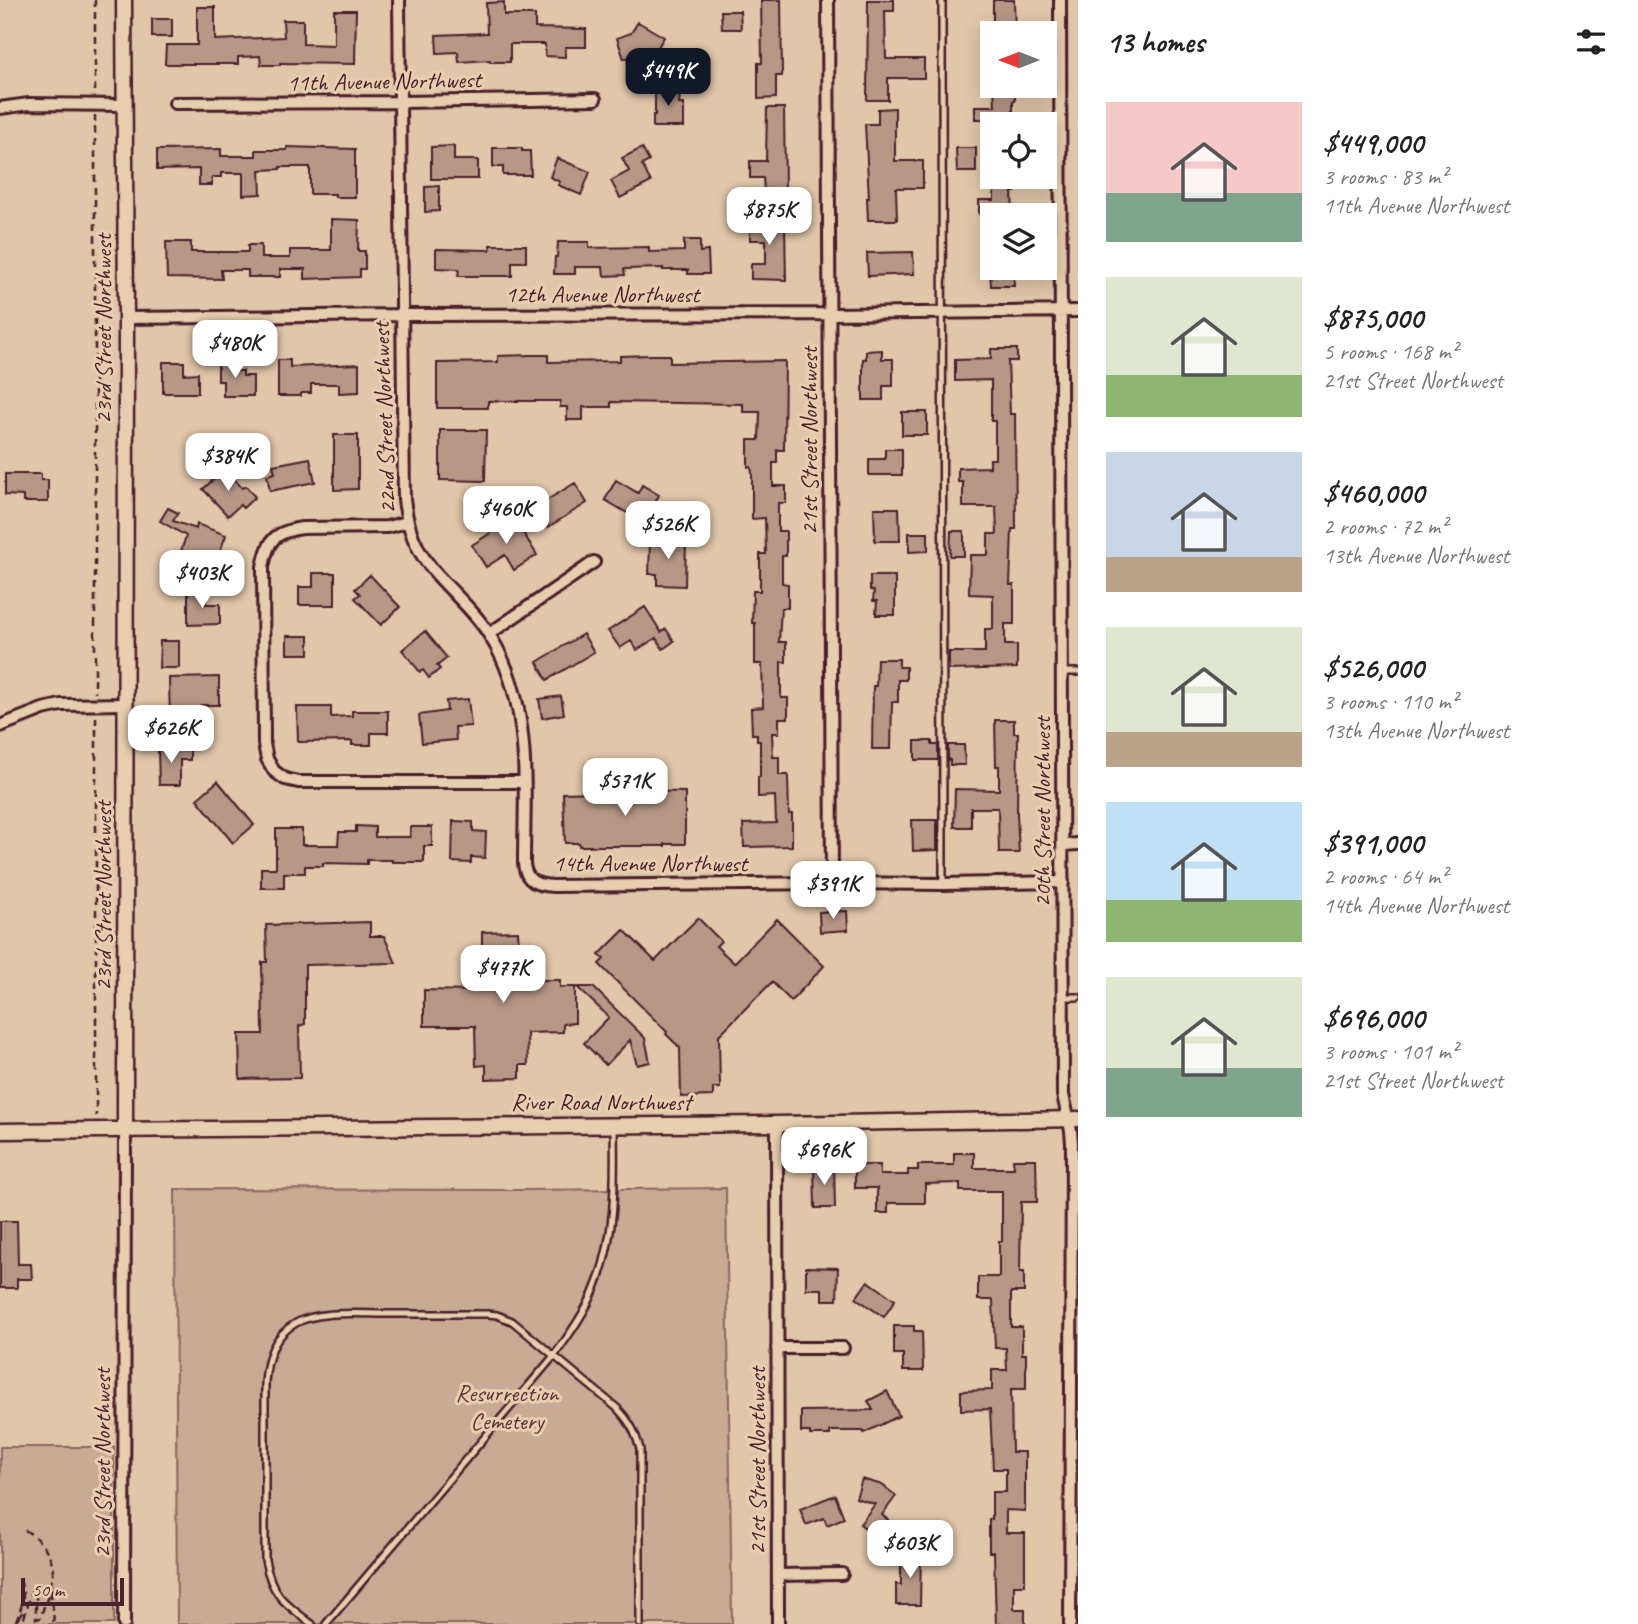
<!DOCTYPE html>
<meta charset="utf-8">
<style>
body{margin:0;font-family:Caveat,sans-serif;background:#f2f2f2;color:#222;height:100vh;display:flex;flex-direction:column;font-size:26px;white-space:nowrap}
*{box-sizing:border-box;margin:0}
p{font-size:23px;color:#767676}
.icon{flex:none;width:38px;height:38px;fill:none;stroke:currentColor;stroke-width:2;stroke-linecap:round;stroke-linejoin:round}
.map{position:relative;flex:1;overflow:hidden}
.side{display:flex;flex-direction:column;background:#fff;width:560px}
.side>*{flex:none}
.needle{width:46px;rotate:270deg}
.controls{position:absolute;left:980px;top:21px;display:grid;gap:14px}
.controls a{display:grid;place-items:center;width:77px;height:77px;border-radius:0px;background:#fff;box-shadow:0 4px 18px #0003;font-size:35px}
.scale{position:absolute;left:21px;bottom:18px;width:103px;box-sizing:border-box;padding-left:7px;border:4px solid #4a1f2b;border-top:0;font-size:19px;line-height:24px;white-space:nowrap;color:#4a1f2b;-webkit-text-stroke:5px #e7ceaf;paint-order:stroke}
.price{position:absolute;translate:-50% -60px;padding:0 16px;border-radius:14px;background:#fff;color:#222;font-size:23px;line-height:46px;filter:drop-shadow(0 2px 4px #0008)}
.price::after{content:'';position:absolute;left:50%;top:42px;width:21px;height:16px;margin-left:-10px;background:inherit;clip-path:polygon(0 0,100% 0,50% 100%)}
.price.active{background:#111827;color:#fff}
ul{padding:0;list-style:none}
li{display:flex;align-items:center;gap:21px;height:175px;padding:0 28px}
li span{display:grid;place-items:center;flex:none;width:196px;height:140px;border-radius:0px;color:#555}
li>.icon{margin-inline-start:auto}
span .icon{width:84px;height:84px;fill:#fffc;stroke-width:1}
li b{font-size:30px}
h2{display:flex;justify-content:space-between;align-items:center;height:84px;padding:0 28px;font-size:30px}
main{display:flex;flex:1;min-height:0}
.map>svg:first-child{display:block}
</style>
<main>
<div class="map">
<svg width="1078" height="1624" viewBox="0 0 1078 1624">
<rect width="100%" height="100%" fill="#e1c7aa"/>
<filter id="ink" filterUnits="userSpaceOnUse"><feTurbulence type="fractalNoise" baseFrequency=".0143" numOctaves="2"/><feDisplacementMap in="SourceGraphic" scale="14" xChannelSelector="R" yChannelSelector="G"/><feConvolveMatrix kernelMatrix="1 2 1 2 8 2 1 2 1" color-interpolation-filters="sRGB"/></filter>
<g filter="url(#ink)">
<!-- green -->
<path fill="#c8ab94" stroke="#896560" stroke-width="2" d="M726 1188 732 1624H177L175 1189 523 1190Z
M0 1447H114V1624H0Z"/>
<!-- building -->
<path fill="#b79887" stroke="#4a1f2b" stroke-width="2" d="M761 0H781L782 76H776V98L758 99V63H762Z
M868 0H894V11H885L886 59H924V78H888V100H867Z
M993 0H1014L1015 33H993Z
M504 2V15H535V28L586 29V47H565V57L545 56V44H510V62H490V60L459 62 458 52 437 53 436 35 487 33 486 3Z
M197 7H215V40L284 37 283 20H303V44L334 45V10H356L355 64 280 63V65H261L260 56 238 57V64H165L166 45H197Z
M721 11H740L741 29H722Z
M152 19H172V37H152Z
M638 22 664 37 650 60 639 54 624 59 617 38 631 33Z
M655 85H676V94H680L679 104H684V127H653V115H655Z
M994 86H1015V101H1013V124H995V119H975V106H995Z
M767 108H784L785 189 764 190 763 178H750V161H766Z
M895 108V161H923V188H896L897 220H868L867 198H869L865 124H878V109Z
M454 146V160H478V179H431V147Z
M287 147 355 149V197H335V194H310V167H280V169L260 170 261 194 243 195V173H221V177H212V185H199V169L157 170V150L221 149V156H256V150H287Z
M493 148H522V151H530L531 175H503V167H493Z
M642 148 649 161 642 165 651 182 620 198 611 181 629 171 622 158Z
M956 148H976V172H957Z
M557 158 590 172 581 195 558 185 560 182 550 177Z
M994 177H1015V192H1012L1013 215 979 214V200H994Z
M439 186V211L425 212V187Z
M777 213V224H785L786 280 751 279V264H766V240H750V214Z
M331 219 359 220 358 251H365V269H360V277L305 279V269H280V277H248V270H221L222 279 167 278 166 242H191V252H248V245H261V258H290V250H331Z
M684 240H700V252L708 251 709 274H688V270H663V268L624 269 625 275 604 276 603 267H575V274H554L555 257H557L558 242H589V248L649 247V252L684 251Z
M490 245H526V262H512V276H458L459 269 436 268V249L490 250Z
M913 252 914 274 868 276 867 253Z
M990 268H1013L1014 286H991Z
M991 349H1017V361H1008L1010 414H1015L1016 529H1012L1010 585H1014V624H1005V645H1017V668L949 670V652H985V629H993V595L969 594 970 555H988V534H997L996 507H963V482H958V468L990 467V459H995V421H991V380L955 381V360L991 359Z
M882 350V359H893V386H883V400H863V359H866V351Z
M529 355H548V362L620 361V356L651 355H670V363L785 361 784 450H777V463H773V486H786V503H778V531H786V556H782V583L788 584V608H781L779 642H786V662H781V698H788V718H779V733H772L773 757H779V775H788L789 814H792V846L744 847 743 824 776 823 775 796 758 797V777H760V741H757V734H752L751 708 763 707 762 664H755V623H752L753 591H760V554H766L765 518 752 519V473L751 467H748V440H759L760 412H743V404L611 402V407H583V420H567V407H560V401H488V408H437V363L498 362V356Z
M278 360H290V367L359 364V392L339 393V384H311V393H301V396H278Z
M163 362H184V374L198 373V393H163Z
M218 362H237V371H243V376H253V396H223V381H218Z
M902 412H927V435H902Z
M440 430H486L485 481 440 480Z
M334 435H358V489L334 490Z
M885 449H902V475H869V459H885Z
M310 458 315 482 270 491 267 475 275 473 273 465Z
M225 469 242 488 246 486 255 497 243 508 240 505 228 516 203 489Z
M5 474H41V480H48V502H23V496L5 495Z
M616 480 638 493 642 485 659 495 644 523 605 500Z
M575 483 587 503 545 529 532 509Z
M168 508 178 513 173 521 196 529 197 524 226 535 219 554 215 553 209 570 182 560 185 552 181 551 186 536 160 521Z
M874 508H899L900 541H875Z
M514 518 537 555 514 570 505 555 486 567 472 545Z
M951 531H964V556H950Z
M909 533H928V551L909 552Z
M650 539H686L685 586 657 585V574H649Z
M313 573H335V605H299V587H313Z
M370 575 400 607 381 625 355 598 360 594 355 589Z
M870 576H895V615H876L877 601H873L874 591 870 590Z
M188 591H206V604H220V624L188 625Z
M645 607 661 632 666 629 674 641 663 649 656 638 637 650 631 641 620 648 608 631Z
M425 631 447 658 437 666 440 669 429 678 423 670 420 672 402 650Z
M583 634 594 652 547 680 537 662Z
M287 636H309V654H287Z
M160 641H179V668H159Z
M877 659H899V667H906V680H898V702H892L891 749H872L873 686H876Z
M219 677V705H201L202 718H191V723H170L169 678Z
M561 696 564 714 542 718 539 699Z
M468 699 471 726 455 727 456 740 422 743 419 715 447 711 446 701Z
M297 707H331V717L352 716V711H388V733H371V745H352V741L298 742Z
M995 720H1014V733H1018L1017 814 1019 853H999L998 808H971V827H954L955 789 999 790V766H996Z
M915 741H932V745H938V760H915Z
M948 745H964L965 765H950V760H948Z
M158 748H190V760H180V785H159Z
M218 781 254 825 233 843 197 799Z
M631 791 685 792V844H665V846H579V843H565L563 793Z
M912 820H937V850L913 851Z
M453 821 473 822V831L486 832 485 858 471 857V863L452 862Z
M356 826 375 827V837H410V827H432V846H424V862H392V860H367V864L323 863V866H305V873H284V888H261V868H276V829H302V845H338L339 832H356Z
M847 911 848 930 820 932 819 912Z
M698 918 721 941 716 946 734 963 777 919 824 966 791 1001 772 982 719 1035 720 1088H713V1096L681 1097 680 1048 666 1034 667 1032 599 964 604 959 599 955 624 930 655 961Z
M370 922V936H384L396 963 305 965V1024L299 1026 300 1078 240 1079 239 1034H263L262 962H267L266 925Z
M518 931 519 946H528L529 980H560V987H575V1023L563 1024V1032L527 1033 528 1065H520V1078L486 1079V1065L476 1066 475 1026H424V990L474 991 473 948H482V932Z
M577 987H593L645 1038 650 1062 637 1065 630 1040 606 1065 584 1043 609 1017Z
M954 1153H974V1168H1014L1013 1159H1036L1037 1202H1021L1020 1272H1024V1292H1011V1327H1022V1354H1026V1389H1011L1012 1452H1025V1511L1006 1510V1533H1025V1585H1014V1609H1025V1624H996L994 1552H989V1519H992V1492H1006V1469H993L990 1409 961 1410V1391L992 1390V1370H1007L1006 1348H995L993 1300H978V1277H999V1241H1002V1191H960V1183L925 1184V1203H888V1213H877V1188H855V1165H880V1175H908V1170H918V1165H954Z
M814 1166H834L835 1208H815Z
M0 1221H17L18 1264H31L32 1279H17V1288H0Z
M806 1267 838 1268 837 1300H822V1289H806Z
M868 1281 895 1300 884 1317 856 1298Z
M894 1326H914V1331H922L923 1371H903V1354H894Z
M887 1391 899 1416 864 1433 863 1431H830V1435H810V1432H801V1411L873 1410 868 1401Z
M862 1479 882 1485 896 1496 882 1515 897 1527 884 1543 860 1524 875 1504 856 1498Z
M835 1495 844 1518 827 1525 824 1518 806 1525 800 1509Z
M901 1552H921L920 1605H896V1584L901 1585Z"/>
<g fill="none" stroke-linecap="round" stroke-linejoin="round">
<defs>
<path id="service" d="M942 0 943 884
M1063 672H1078
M1064 997H1078
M312 1624C284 1603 272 1596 265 1560V1382C267 1358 273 1336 296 1323 319 1310 359 1314 386 1314 420 1314 454 1314 488 1314L497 1315 512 1321 617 1408C630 1422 635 1431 640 1449V1624
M326 1624 553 1357C568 1337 583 1316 593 1293 616 1241 615 1184 614 1128"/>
<path id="minor" d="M399 0 404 499C406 517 410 534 419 550 437 582 471 604 490 636 533 704 524 787 524 864 526 882 537 885 553 886L832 883 943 884 1063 882
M828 0 832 883
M1060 0 1063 1095 1071 1131 1072 1143 1070 1624
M175 103 400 102 595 99
M0 108 29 104 124 105
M126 318 402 315 830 314 1078 311
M407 522 387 527 302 528C274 532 268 540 263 567L264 744 267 759 274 771 285 779 298 782H524
M489 634 594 562
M0 726 43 709 61 705 125 704
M1063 845 1078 844
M777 1124 778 1624
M777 1348H843
M778 1575 842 1574
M124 1624 125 1129"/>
<path id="tertiary" d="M124 0 126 318 125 1129
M0 1131 777 1124 1078 1119"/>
</defs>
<!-- service casing -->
<use href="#service" stroke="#4a1f2b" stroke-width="10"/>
<!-- minor casing -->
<use href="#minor" stroke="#4a1f2b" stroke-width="16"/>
<!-- tertiary casing -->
<use href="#tertiary" stroke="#4a1f2b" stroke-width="19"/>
<!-- path -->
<path stroke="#4a1f2b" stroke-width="2.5" stroke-dasharray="7 5" stroke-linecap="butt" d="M95 0V94
M95 115V693
M96 717V1116
M25 1530C41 1540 54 1555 53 1575 52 1580 50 1586 51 1591 51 1603 55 1612 53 1624
M20 1580C26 1597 22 1607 15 1623L23 1611 19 1618H24L32 1590H36V1619L40 1618 50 1590 56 1589"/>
<!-- service -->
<use href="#service" stroke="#e7ceaf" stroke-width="5"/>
<!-- minor -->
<use href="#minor" stroke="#e7ceaf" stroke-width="10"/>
<!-- tertiary -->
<use href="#tertiary" stroke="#e7ceaf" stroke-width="14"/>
</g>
</g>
<g text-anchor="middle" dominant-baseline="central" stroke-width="6" stroke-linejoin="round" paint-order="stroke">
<!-- street labels -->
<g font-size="24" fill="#4a1f2b" stroke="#e7ceaf">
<text transform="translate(384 81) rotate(-1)">11th Avenue Northwest</text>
<text x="602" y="294">12th Avenue Northwest</text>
<text transform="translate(103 329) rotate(-90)">23rd Street Northwest</text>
<text transform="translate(384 418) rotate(-92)">22nd Street Northwest</text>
<text transform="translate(809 441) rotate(-90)">21st Street Northwest</text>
<text transform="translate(1042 812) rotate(-90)">20th Street Northwest</text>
<text x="650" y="863">14th Avenue Northwest</text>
<text transform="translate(103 896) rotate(-90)">23rd Street Northwest</text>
<text x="601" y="1102">River Road Northwest</text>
<text transform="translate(757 1461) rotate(-90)">21st Street Northwest</text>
<text transform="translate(102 1463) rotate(-90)">23rd Street Northwest</text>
</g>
<!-- park labels -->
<g font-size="24" fill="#5d343b" stroke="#e7ceaf">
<text x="507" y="1393">Resurrection<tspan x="507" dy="28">Cemetery</tspan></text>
</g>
</g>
</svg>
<div class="controls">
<a><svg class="needle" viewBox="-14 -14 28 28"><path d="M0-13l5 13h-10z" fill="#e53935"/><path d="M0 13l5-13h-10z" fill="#767676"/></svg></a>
<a><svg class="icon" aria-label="locate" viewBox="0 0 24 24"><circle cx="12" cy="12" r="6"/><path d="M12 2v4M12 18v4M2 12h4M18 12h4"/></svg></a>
<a><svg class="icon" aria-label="layers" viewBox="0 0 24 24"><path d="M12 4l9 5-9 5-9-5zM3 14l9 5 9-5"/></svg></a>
</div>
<div class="scale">50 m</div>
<b class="price active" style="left:668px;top:108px">$449K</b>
<b class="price" style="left:769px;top:247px">$875K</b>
<b class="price" style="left:235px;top:380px">$480K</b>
<b class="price" style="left:228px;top:493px">$384K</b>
<b class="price" style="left:506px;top:546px">$460K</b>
<b class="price" style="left:668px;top:561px">$526K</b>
<b class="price" style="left:202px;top:610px">$403K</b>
<b class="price" style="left:171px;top:765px">$626K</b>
<b class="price" style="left:625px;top:818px">$571K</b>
<b class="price" style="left:833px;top:921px">$391K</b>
<b class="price" style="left:503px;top:1005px">$477K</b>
<b class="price" style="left:824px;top:1187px">$696K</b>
<b class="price" style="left:910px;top:1580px">$603K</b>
</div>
<section class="side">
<h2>13 homes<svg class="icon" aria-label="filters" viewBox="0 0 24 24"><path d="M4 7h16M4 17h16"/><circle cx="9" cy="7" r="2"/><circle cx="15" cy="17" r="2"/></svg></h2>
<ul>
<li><span style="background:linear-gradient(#f6c9c9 65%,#7fa58c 0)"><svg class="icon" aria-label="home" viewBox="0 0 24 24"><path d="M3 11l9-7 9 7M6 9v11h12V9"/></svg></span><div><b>$449,000</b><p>3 rooms · 83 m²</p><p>11th Avenue Northwest</p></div></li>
<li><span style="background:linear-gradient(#dfe7d0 70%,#8fb573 0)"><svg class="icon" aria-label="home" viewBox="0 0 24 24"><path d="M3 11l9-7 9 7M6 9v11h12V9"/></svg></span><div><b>$875,000</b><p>5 rooms · 168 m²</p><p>21st Street Northwest</p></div></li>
<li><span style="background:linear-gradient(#c9d6e8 75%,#b9a48a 0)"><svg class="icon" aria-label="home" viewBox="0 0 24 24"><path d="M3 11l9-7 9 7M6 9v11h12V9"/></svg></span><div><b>$460,000</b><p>2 rooms · 72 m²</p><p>13th Avenue Northwest</p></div></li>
<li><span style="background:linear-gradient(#dfe7d0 75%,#b9a48a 0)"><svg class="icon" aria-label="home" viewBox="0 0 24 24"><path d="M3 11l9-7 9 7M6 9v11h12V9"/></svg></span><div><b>$526,000</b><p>3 rooms · 110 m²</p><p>13th Avenue Northwest</p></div></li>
<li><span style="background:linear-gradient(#bfe0f5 70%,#8fb573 0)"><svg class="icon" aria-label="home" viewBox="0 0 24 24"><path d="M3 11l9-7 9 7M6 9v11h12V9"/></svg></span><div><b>$391,000</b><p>2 rooms · 64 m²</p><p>14th Avenue Northwest</p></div></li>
<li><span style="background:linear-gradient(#dfe7d0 65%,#7fa58c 0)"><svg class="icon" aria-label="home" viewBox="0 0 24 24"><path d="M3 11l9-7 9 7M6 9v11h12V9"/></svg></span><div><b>$696,000</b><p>3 rooms · 101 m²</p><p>21st Street Northwest</p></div></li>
</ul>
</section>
</main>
